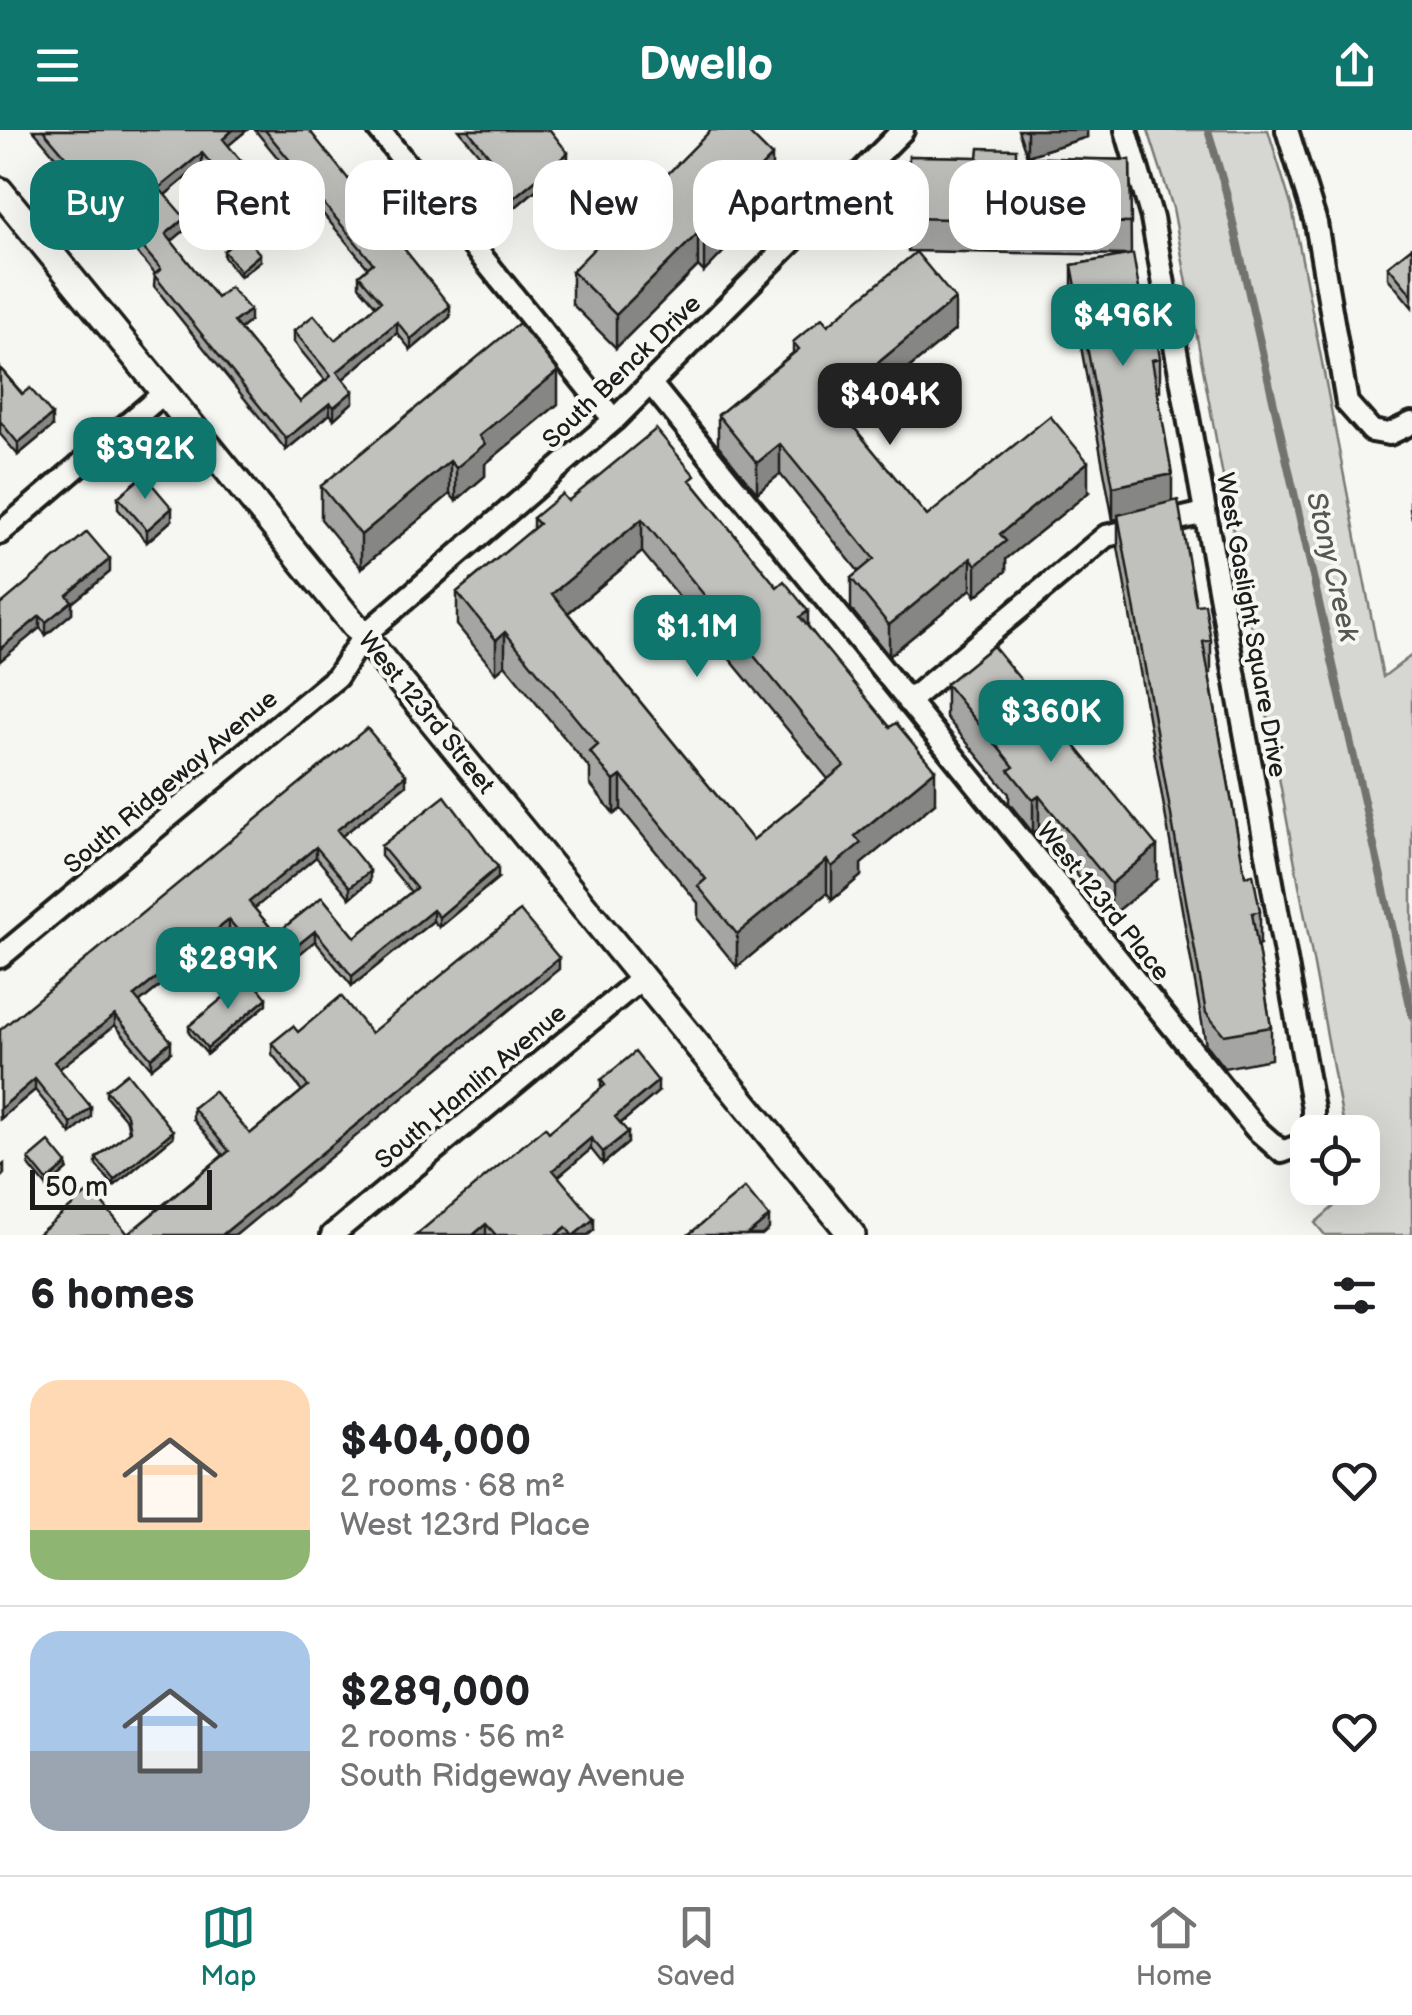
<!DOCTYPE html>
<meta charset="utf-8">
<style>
body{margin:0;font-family:"Balsamiq Sans",sans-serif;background:#f2f2f2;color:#202124;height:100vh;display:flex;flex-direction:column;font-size:38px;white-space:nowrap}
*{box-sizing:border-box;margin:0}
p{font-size:32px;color:#757577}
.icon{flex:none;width:55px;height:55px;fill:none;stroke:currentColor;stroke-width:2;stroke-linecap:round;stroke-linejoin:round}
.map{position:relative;height:1105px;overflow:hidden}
.drawer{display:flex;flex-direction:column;background:#fff;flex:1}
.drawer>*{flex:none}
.banner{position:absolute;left:30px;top:30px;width:1352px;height:90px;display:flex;gap:20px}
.buttons{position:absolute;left:1290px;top:985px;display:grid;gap:20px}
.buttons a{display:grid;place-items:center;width:90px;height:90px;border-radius:20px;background:#fff;box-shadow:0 10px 40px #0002;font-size:50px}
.scale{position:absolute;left:30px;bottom:25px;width:182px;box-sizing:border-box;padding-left:10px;border:5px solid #1c1c1c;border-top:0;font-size:28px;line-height:35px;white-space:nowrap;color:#1c1c1c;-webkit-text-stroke:8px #f6f6f2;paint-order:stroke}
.price{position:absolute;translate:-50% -85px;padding:0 22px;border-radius:20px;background:#0f766e;color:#fff;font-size:32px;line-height:65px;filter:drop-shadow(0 2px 5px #0008)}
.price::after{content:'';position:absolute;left:50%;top:60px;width:30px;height:22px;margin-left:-15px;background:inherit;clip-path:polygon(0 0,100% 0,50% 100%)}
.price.on{background:#222;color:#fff}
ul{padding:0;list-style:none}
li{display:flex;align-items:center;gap:30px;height:250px;padding:0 30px}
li+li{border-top:2px solid #e0e0e0}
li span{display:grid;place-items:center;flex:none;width:280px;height:200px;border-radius:30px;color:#555}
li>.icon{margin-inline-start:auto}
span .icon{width:120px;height:120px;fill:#fffc;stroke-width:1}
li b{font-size:42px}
h2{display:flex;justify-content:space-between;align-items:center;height:120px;padding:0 30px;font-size:42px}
.tag{padding:0 35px;border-radius:30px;background:#fff;box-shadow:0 10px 40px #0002;font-size:35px;line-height:90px}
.tag.on{background:#0f766e;color:#fff}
header{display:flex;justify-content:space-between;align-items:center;height:130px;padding:0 30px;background:#0f766e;color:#fff;font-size:45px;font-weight:600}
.tab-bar{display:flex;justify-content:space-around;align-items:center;height:140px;border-top:2px solid #e0e0e0;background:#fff;font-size:28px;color:#757577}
.tab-bar a{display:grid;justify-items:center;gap:5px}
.tab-bar .on{color:#0f766e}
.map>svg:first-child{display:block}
</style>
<header><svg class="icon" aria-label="menu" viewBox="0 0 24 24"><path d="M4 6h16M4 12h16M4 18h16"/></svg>Dwello<svg class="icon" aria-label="share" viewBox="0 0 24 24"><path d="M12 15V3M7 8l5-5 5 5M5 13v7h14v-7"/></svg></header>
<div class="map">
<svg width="1412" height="1105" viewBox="0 0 1412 1105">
<rect width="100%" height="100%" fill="#f6f6f2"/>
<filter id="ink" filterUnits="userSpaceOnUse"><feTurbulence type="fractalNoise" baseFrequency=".01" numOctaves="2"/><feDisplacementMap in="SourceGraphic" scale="20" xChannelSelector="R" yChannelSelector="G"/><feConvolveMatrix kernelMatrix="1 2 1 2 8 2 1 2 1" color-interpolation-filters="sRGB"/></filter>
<g filter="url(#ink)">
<!-- green -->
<path fill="#d6d6d2" stroke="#797977" stroke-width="2.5" d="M1148 0H1268L1292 78 1383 547 1412 525V1105H1325L1315 1093 1355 1058H1362V1002H1345L1173 78Z"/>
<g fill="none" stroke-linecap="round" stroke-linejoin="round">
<!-- stream -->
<path stroke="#727271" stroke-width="8" d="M1208 0 1226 62 1412 884"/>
<defs>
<path id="minor" d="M379 0 614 290
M1126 0 1152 88 1313 979V1002
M1287 0 1316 93 1347 273 1372 301 1389 304 1412 293
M650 253 1256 999 1282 1022 1308 1012
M0 403 165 262
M908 572 1106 406 1205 383
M0 827 337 547 363 506 614 290 903 0
M332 1105 642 848"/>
<path id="tertiary" d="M0 61 852 1105"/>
</defs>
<!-- minor casing -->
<use href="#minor" stroke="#1c1c1c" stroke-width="28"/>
<!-- tertiary casing -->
<use href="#tertiary" stroke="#1c1c1c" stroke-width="32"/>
<!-- minor -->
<use href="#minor" stroke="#f6f6f2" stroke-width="20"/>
<!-- tertiary -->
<use href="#tertiary" stroke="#f6f6f2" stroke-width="25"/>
</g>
<!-- wall -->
<path fill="#a5a5a3" stroke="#1c1c1c" stroke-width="2.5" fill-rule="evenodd" d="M33 0H247L228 15 242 43 223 60 202 34 165 65 185 100 171 111 217 168 250 191 240 199 300 272 325 250 294 212V201L335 210 376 176 359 156V145L368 138 319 79 306 90 287 67V55L295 49 255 0H309L450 187 411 220 397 203 343 249 353 272 334 289 330 284 286 320 154 156 155 144Z
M459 0H550L568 33 506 85 490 65V54L498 47Z
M1018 0H1087V7L1027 26Z
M909 26 1130 30 1131 125 1145 193 1160 228V261L1158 262 1172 372 1196 475 1211 510V543L1209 544 1245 746 1260 781V814L1257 815 1271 897V929L1224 938 1206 915 1118 417V389L1113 390 1072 168V135L1127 125 908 121Z
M772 59 730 101V115L704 142 698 136 616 218 572 174V141Z
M1412 117V177L1388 148V136Z
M224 121 260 131 240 147 224 127Z
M828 195 955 200 847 289 927 386 1088 363 1006 429V441L976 466 971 459 889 526 851 479V448L859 442 780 344 757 363 718 315V285L793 223V212Z
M0 238 52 297 18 325 0 304Z
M558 274 485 334V346L456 371 450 364 361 438 321 389V356Z
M1412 344V389L1410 378V345Z
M695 356 808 496 935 673 861 734V746L832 770 827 763 737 837 698 789V773L621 679 614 684 590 654V639L505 535 496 543 457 495V462L533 399V388L568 371ZM642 422 828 649 753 710 568 483Z
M118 367 172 390 147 412 118 379Z
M110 442 72 473V483L46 505 40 498 0 475Z
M946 554 1157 749 1111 786 1039 699 1033 703 1009 673V664L946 587Z
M406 655 342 706 370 751 350 768 316 727 254 778 276 804 322 767 355 807 411 762 381 726V716L498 748 439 797 433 791 352 856 315 811 269 849 229 800 139 873 171 922 151 938 115 895 59 939 91 987 71 1004 35 960 0 989V900Z
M559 839 128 1104 223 1025 193 989V978L250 1004 302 961 272 924V913L298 902 371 903Z
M267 874 207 924 189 903V896Z
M601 950 658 962 621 993 628 1013 603 1034 591 1019 558 1046 594 1100 588 1105H416L549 1002 601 959Z
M106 960 173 1007 114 1056 96 1035V1028L129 1002 127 991 106 966Z
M29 1029 67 1040 47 1057 29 1035Z"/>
<!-- shaded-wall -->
<path fill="#868684" stroke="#1c1c1c" stroke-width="2.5" d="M233 0H247L223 20V9Z
M1027 0H1087V7L1027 26Z
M202 23V34L159 70V58Z
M568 23V33L506 85V74Z
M772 26V59L730 101V115L704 142V109L723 75Z
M242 32V43L223 60V48Z
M319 68V79L306 90V78Z
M185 88V100L166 116V104Z
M698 103V136L616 218V185Z
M260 124V131L240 147V141Z
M955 169V200L832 301V271Z
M450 176V187L411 220V209Z
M250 180V191L234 204V192Z
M397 192V203L337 254V242Z
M558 241V274L485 334V346L456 371V338L479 306Z
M353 261V272L334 289V277Z
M330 273V284L286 320V309Z
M52 285V297L18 325V313Z
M780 314V344L757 363V333Z
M450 331V364L361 438V405Z
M1088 332V363L1006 429V441L976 466V435L1000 404Z
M1172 344V376L1113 390V357Z
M172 378V390L147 412V400Z
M642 389V422L552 496V464Z
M971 428V459L889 526V495Z
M110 429V442L72 473V483L46 505V492L67 465Z
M808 481V514L800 487Z
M40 486V498L0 531V519Z
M505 502V535L496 543V510Z
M935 640V673L861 734V746L832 770V737L855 706Z
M406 645V655L337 710V700Z
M621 646V679L614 684V651Z
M1039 666V699L1033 703V670Z
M1157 716V749L1111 786V754Z
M316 717V727L249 783V772Z
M827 730V763L737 837V804Z
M498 737V748L439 797V787Z
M370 741V751L350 768V757Z
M433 780V791L352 856V846Z
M229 790V800L134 877V866Z
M315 801V811L269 849V838Z
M559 828V839L236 1105H222Z
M267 868V874L207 924V918Z
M115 885V895L54 943V932Z
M171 911V922L151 938V928Z
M35 949V960L0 989V979Z
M658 951V962L615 998V987Z
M91 977V987L71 1004V994Z
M173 1001V1007L114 1056V1050Z
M628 1002V1013L603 1034V1022Z
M591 1008V1019L553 1051V1040Z
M4 1034V1044L0 1048V1037Z
M67 1034V1040L47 1057V1051Z
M769 1087V1099L762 1105H747Z
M594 1089V1100L588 1105H574Z
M486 1094V1105H473Z"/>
<!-- building -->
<path fill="#c0c0bd" stroke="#1c1c1c" stroke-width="2.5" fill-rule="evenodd" d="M43 0H233L223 9 242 32 223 48 202 23 159 58 185 88 166 104 217 168 230 157 250 180 234 192 300 272 331 246 294 201 314 185 335 210 381 171 359 145 373 133 319 68 306 78 287 55 301 44 265 0H309L450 176 411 209 397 192 337 242 353 261 334 277 330 273 286 309 154 145 161 139Z
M468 0H550L568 23 506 74 490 54 503 43Z
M711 0H746L772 26 723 75 730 82 704 109 698 103 616 185 572 141Z
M979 18 1016 19V27L1130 30 1131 93 908 88 909 26 978 27Z
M243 104 260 124 240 141 224 121Z
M1412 117V165L1388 136Z
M916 122 955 169 832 271 927 386 1050 286 1088 332 1000 404 1006 411 976 435 971 428 889 495 851 448 874 429 780 314 757 333 718 285 799 219 793 212 822 188 828 195Z
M1133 124 1145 193 1154 191 1160 228 1152 230 1172 344 1113 357 1072 135Z
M519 193 558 241 479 306 485 314 456 338 450 331 361 405 321 356Z
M0 238 22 264 30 258 52 285 18 313 0 291Z
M656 299 695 346 690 350 777 457 784 451 808 481 800 487 890 597 896 593 935 640 855 706 861 713 832 737 827 730 737 804 698 756 706 749 621 646 614 651 590 622 598 615 505 502 496 510 457 462 539 394 533 388 562 364 568 371ZM642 389 844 636 753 710 552 464Z
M144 345 172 378 147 400 118 367Z
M1178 370 1196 475 1205 474 1211 510 1203 512 1245 746 1253 744 1260 781 1252 783 1271 897 1224 905 1206 883 1118 385Z
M87 402 110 429 67 465 72 471 46 492 40 486 0 519V475Z
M993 516 1157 716 1111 754 1039 666 1033 670 1009 640 1014 637 946 554Z
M367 598 406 645 337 700 370 741 350 757 316 717 249 772 276 804 322 767 355 807 416 758 381 716 445 666 498 737 439 787 433 780 352 846 315 801 269 838 229 790 134 866 171 911 151 928 115 885 54 932 91 977 71 994 35 949 0 979V900Z
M520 781 559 828 222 1105H37L91 1060 128 1104 229 1021 193 978 214 961 250 1004 308 956 272 913 293 896 298 902 341 866 371 903Z
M249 846 267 868 207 918 189 896Z
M635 922 658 951 615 987 628 1002 603 1022 591 1008 553 1040 594 1089 574 1105H572L566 1097 556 1105H496L486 1094 473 1105H416L545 997 549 1002 605 955 601 950Z
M127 943 173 1001 114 1050 96 1028 130 1001 127 985 106 960Z
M49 1012 67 1034 47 1051 29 1029Z
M745 1058 769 1087 747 1105H688Z"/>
</g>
<g text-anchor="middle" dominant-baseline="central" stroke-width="8" stroke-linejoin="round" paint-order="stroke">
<!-- street labels -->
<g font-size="25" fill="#1c1c1c" stroke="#f6f6f2">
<text transform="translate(622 242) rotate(-44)">South Benck Drive</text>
<text transform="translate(1251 495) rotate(80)">West Gaslight Square Drive</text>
<text transform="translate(426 583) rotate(51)">West 123rd Street</text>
<text transform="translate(171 652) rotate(-40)">South Ridgeway Avenue</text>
<text transform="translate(1103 772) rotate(51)">West 123rd Place</text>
<text transform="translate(471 957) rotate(-40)">South Hamlin Avenue</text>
</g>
<!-- water labels -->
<g font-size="28" font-style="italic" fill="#565654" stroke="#f6f6f2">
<text transform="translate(1332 437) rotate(77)">Stony Creek</text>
</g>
</g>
</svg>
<div class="buttons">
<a><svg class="icon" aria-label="locate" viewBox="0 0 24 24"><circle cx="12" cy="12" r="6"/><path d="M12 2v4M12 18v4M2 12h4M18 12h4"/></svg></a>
</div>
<div class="scale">50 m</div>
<b class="price" style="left:1123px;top:239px">$496K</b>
<b class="price on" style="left:890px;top:318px">$404K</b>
<b class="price" style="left:145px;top:372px">$392K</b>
<b class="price" style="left:697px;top:550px">$1.1M</b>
<b class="price" style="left:1051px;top:635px">$360K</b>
<b class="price" style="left:228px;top:882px">$289K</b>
<div class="banner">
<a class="tag on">Buy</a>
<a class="tag">Rent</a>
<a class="tag">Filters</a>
<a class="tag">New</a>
<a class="tag">Apartment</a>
<a class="tag">House</a>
</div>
</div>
<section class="drawer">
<h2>6 homes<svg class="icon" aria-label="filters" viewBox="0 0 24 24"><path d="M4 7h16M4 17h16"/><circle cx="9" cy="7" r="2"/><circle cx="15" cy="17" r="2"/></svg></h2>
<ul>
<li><span style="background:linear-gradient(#ffd9b3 75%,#8fb573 0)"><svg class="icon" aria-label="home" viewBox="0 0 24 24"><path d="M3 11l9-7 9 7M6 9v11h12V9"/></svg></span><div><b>$404,000</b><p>2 rooms · 68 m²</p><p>West 123rd Place</p></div><svg class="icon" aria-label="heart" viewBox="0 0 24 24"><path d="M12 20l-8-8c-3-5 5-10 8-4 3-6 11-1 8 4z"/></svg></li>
<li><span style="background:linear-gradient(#a9c7e8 60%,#9aa5b1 0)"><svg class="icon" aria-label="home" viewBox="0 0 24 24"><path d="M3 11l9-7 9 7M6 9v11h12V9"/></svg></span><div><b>$289,000</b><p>2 rooms · 56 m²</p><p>South Ridgeway Avenue</p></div><svg class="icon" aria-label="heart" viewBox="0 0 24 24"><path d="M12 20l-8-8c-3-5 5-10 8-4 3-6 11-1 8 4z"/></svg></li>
</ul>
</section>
<nav class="tab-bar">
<a class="on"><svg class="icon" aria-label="map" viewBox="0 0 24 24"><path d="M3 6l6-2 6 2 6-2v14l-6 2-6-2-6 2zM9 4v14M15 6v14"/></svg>Map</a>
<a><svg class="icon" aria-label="saved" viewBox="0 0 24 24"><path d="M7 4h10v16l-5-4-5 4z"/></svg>Saved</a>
<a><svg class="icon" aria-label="home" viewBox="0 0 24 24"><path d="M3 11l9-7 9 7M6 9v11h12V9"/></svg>Home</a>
</nav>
